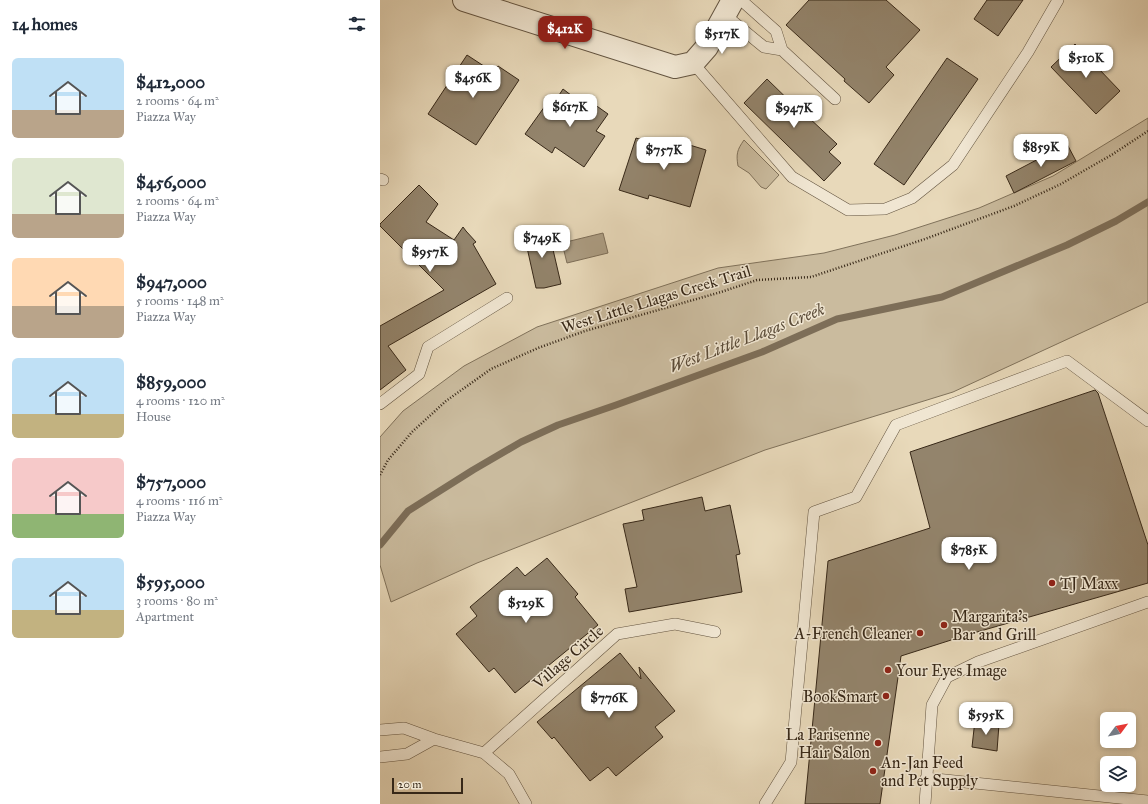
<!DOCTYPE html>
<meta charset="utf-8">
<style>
body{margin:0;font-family:"IM FELL Great Primer",serif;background:#f2f2f3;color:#1f2937;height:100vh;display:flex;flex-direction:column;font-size:15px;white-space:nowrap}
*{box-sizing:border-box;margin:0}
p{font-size:13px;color:#747a83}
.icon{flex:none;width:22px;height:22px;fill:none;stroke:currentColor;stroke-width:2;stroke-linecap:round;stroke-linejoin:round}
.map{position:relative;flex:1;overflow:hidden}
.drawer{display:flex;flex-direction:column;background:#fff;width:380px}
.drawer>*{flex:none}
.needle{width:26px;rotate:58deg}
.tools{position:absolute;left:720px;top:712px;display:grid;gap:8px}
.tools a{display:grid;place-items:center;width:36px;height:36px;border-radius:6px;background:#fff;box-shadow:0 2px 6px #0003;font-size:20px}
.scale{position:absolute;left:12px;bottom:10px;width:71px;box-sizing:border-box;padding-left:4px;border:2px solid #372818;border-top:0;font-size:11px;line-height:14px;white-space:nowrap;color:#372818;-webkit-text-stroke:3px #f0e6d2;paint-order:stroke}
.price{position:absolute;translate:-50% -34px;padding:0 9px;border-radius:8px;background:#fff;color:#222;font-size:13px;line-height:26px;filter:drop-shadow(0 1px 2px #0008)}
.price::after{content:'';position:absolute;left:50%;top:24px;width:12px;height:9px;margin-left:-6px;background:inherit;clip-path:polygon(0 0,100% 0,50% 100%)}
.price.current{background:#8f2418;color:#fff}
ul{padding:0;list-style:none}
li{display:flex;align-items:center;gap:12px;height:100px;padding:0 12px}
li span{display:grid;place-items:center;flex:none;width:112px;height:80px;border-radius:6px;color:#555}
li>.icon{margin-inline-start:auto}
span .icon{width:48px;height:48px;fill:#fffc;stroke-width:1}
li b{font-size:17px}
h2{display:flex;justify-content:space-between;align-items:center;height:48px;padding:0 12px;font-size:17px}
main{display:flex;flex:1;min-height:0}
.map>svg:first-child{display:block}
</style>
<main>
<section class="drawer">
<h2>14 homes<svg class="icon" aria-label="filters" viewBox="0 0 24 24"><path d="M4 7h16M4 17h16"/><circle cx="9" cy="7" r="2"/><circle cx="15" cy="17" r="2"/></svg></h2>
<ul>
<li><span style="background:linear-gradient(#bfe0f5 65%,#b9a48a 0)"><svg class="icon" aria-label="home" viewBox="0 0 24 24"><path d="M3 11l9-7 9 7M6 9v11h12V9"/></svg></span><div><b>$412,000</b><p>2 rooms · 64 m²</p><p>Piazza Way</p></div></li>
<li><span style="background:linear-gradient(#dfe7d0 70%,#b9a48a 0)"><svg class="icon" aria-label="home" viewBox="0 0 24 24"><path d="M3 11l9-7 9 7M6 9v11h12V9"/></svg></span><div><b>$456,000</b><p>2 rooms · 64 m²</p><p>Piazza Way</p></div></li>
<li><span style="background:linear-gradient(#ffd9b3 60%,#b9a48a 0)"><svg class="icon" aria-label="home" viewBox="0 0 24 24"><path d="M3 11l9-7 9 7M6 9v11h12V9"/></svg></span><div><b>$947,000</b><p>5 rooms · 148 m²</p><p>Piazza Way</p></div></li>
<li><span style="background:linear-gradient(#bfe0f5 70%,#c2b280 0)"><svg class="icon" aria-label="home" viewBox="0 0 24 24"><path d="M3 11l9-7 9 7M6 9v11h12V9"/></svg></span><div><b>$859,000</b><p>4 rooms · 120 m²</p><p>House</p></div></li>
<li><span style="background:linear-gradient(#f6c9c9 70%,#8fb573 0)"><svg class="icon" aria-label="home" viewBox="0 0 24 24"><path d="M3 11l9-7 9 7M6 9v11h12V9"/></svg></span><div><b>$757,000</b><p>4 rooms · 116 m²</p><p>Piazza Way</p></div></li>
<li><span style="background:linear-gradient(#bfe0f5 65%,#c2b280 0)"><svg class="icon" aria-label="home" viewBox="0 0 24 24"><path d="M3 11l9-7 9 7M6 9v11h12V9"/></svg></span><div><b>$595,000</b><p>3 rooms · 80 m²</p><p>Apartment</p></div></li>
</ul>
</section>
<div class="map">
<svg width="768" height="804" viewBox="0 0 768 804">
<rect width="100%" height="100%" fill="#e8d9ba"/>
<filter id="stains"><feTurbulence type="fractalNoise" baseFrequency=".005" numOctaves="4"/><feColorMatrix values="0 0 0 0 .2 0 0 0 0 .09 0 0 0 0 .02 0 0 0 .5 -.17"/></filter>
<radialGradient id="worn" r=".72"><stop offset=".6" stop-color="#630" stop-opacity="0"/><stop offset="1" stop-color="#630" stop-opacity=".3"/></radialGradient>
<!-- green -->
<path fill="#cabb9e" stroke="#80725b" d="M768 118V302L573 392 385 450 97 563 11 602 0 565V437L23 411 84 366 157 327 338 268 444 253 515 235 599 208 673 176Z
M364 140 399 175 386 189 381 187 369 173 358 166C356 154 357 150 364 140Z"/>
<!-- water -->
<path fill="#ac9d83" stroke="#7d6e58" d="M223 233 228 253 187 263 182 243Z"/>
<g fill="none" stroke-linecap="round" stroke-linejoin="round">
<!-- stream -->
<path stroke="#7d6e58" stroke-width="7" d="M0 545 28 511 93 470 141 442 178 425 236 405 382 352 457 319 562 297 687 245 736 221 768 202"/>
</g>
<!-- building -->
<path fill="#93846c" stroke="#372818" d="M429 0H506L540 30 506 67 514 75 489 103 464 81 465 79 406 25Z
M607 0H643L618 36 594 19Z
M695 44 740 91 716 114 671 67Z
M87 55 113 72 118 66 139 80 96 145 48 114Z
M567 58 598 79 524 185 494 164Z
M387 79 426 117 427 116 457 144 449 152 461 163 444 181 364 103Z
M183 89 200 102 204 97 228 114 216 131 225 136 204 167 175 147 172 153 145 134 165 106 170 109Z
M256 138 287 148 290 139 326 150 310 207 269 195 268 199 239 190Z
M687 144 696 161 634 193 626 176Z
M39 185 58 204 46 222 74 240 83 227 86 231 96 242 93 244 116 284 8 346 26 370 0 390V326L64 290 0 226V224Z
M168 228 181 284 164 288H156L144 234Z
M715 390 718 393 768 545V583L590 634 521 656 500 804H425L448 561 550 528 530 452Z
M322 497 325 511 350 505 360 554 356 555 362 592 249 612 245 589 257 587 243 524 264 520 262 510Z
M167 558 198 594 195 597 218 625 135 693 114 668 109 672 76 634 97 616 90 607 137 567 145 576Z
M240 653 261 679 259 667 295 711 275 727 283 737 236 776 228 767 210 781 174 737 172 739 157 722Z
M595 720 619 724 617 751 592 747Z"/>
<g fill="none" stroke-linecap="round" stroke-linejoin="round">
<defs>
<path id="lane" d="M345 15 384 47 402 50 396 31 361 0
M402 50 455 99
M313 63 412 177 468 210 505 209 532 198 573 165 648 52 678 0
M0 179 3 180
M0 404 39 374 48 347 127 298
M0 730 24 728 54 739 104 753 129 774 146 804
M104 753 237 634 295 624 335 632
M0 757 27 754 54 739
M546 778 768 801
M385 804 411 762 434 512 476 497 516 425 687 361 768 421
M545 804 552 705 567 677 598 662 768 602"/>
<path id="street" d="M84 0 295 67 313 63 327 47 353 0"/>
</defs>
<!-- lane casing -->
<use href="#lane" stroke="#635440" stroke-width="12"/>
<!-- street casing -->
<use href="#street" stroke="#635440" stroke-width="24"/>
<!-- path -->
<path stroke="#372818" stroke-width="2.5" stroke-dasharray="1 2" stroke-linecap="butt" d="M0 475 8 460 32 432 66 401 111 369 158 348 205 331 341 292 377 280 431 277 545 239 634 206 681 184 733 154 768 131"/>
<!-- lane -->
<use href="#lane" stroke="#f0e6d2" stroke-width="11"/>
<!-- street -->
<use href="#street" stroke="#f0e6d2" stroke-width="22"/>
</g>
<!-- markers -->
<g fill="#8f2418" stroke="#f0e6d2" stroke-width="1.5">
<circle cx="672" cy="583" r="4"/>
<circle cx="564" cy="625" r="4"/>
<circle cx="540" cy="633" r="4"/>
<circle cx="508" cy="670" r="4"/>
<circle cx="506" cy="696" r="4"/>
<circle cx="498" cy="743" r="4"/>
<circle cx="493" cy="771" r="4"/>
</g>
<g text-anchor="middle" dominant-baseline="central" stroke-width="3" stroke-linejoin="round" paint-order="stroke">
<!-- street labels -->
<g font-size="16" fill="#372818" stroke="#f0e6d2">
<text transform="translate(276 299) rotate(-17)">West Little Llagas Creek Trail</text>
<text transform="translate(188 657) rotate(-41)">Village Circle</text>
</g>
<!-- poi labels -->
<g font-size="16" fill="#372818" stroke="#f0e6d2" text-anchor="start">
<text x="680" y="583">TJ Maxx</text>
<text x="572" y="616">Margarita's<tspan x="572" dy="18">Bar and Grill</tspan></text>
<text x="532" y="633" text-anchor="end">A-French Cleaner</text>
<text x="516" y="670">Your Eyes Image</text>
<text x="498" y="696" text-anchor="end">BookSmart</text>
<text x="490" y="734" text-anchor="end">La Parisenne<tspan x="490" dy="18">Hair Salon</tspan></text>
<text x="501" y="762">An-Jan Feed<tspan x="501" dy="18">and Pet Supply</tspan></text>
</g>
<!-- water labels -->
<g font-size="17" font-style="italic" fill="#5a4b38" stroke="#f0e6d2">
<text transform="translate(367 338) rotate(-21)">West Little Llagas Creek</text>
</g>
</g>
<rect width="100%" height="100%" filter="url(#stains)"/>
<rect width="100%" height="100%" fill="url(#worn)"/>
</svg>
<div class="tools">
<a><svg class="needle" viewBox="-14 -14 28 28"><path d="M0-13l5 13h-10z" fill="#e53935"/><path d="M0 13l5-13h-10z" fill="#747a83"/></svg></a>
<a><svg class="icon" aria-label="layers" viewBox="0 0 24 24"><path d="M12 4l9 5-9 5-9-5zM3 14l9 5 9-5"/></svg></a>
</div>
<div class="scale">20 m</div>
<b class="price current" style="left:185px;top:50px">$412K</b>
<b class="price" style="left:342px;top:55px">$517K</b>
<b class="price" style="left:706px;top:79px">$510K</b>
<b class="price" style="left:93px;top:99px">$456K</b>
<b class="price" style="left:190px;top:128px">$617K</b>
<b class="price" style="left:414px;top:129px">$947K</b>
<b class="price" style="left:661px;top:168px">$859K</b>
<b class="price" style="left:284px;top:171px">$757K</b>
<b class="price" style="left:162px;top:259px">$749K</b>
<b class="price" style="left:50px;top:273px">$957K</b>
<b class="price" style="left:589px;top:571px">$785K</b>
<b class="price" style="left:146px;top:624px">$529K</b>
<b class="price" style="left:229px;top:719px">$776K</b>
<b class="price" style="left:606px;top:736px">$595K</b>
</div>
</main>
